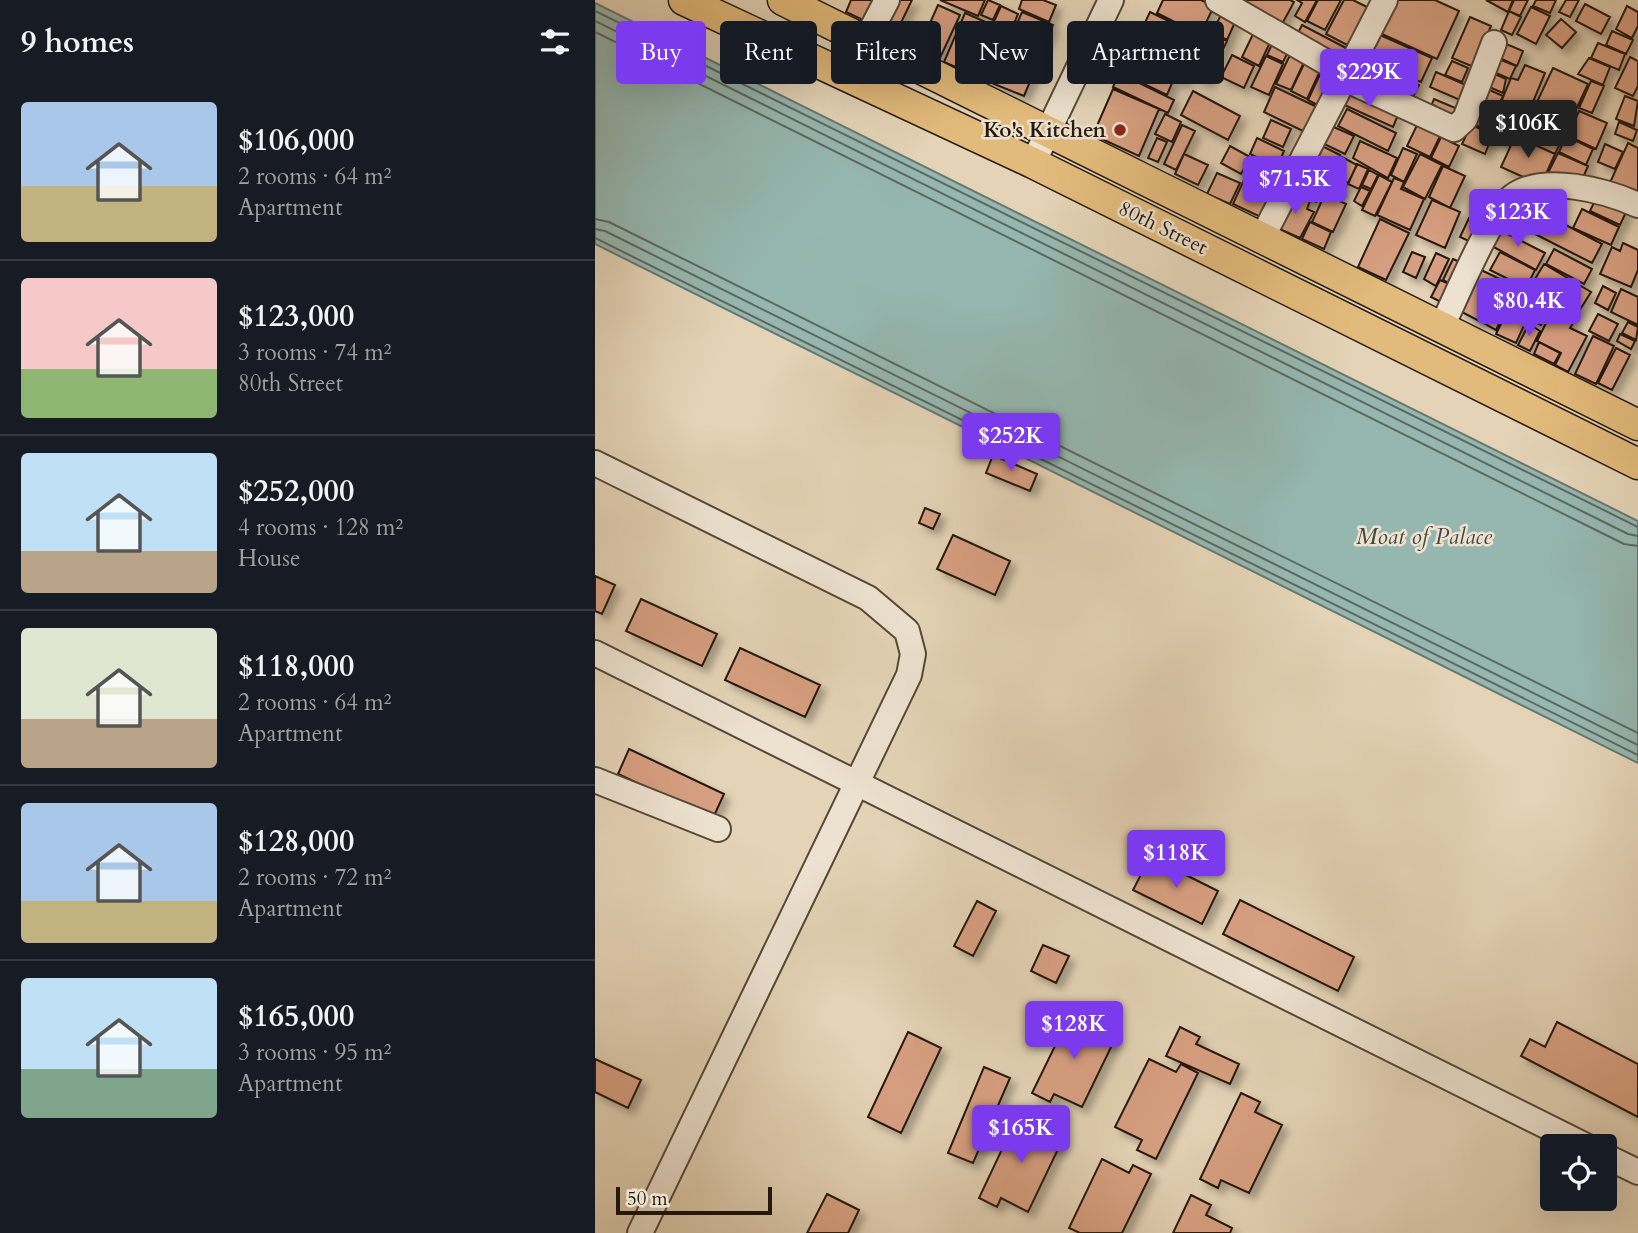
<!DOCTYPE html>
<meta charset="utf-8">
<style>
body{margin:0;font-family:Cardo,serif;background:#20242c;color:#f1f3f6;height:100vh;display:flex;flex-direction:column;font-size:26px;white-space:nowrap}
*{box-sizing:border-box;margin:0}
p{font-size:23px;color:#9ea1a6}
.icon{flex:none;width:38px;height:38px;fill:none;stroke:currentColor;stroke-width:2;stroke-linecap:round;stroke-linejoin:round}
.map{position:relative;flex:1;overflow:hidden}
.details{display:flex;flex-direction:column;background:#171b24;width:595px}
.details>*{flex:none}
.hud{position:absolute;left:21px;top:21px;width:665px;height:63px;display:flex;gap:14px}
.fabs{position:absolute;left:945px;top:1134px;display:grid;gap:14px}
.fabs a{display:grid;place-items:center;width:77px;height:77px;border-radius:7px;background:#171b24;box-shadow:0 7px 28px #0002;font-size:35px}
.scale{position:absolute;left:21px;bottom:18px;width:156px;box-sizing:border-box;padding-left:7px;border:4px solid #25190e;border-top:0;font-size:19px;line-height:24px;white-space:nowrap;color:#25190e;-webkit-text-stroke:5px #ede2d0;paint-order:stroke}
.price{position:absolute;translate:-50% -60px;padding:0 16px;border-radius:7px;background:#7c3aed;color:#fff;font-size:23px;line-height:46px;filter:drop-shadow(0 2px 4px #0008)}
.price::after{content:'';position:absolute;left:50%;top:42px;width:21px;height:16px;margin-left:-10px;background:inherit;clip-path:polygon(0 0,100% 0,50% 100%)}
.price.active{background:#222;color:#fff}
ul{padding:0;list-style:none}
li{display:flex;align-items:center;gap:21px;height:175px;padding:0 21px}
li+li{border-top:2px solid #363941}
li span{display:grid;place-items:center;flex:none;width:196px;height:140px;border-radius:7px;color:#555}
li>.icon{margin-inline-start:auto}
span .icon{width:84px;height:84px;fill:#fffc;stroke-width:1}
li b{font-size:30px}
h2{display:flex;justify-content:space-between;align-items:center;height:84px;padding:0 21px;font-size:30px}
.pill{padding:0 24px;border-radius:7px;background:#171b24;box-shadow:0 7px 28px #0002;font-size:24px;line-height:63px}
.pill.active{background:#7c3aed;color:#fff}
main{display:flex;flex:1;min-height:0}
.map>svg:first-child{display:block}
</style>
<main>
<section class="details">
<h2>9 homes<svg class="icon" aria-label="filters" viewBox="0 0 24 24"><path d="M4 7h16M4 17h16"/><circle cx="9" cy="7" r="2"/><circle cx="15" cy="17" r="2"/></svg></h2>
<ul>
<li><span style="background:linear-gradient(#a9c7e8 60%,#c2b280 0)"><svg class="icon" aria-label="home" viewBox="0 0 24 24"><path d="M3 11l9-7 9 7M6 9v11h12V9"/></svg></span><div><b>$106,000</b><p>2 rooms · 64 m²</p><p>Apartment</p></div></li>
<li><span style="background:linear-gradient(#f6c9c9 65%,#8fb573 0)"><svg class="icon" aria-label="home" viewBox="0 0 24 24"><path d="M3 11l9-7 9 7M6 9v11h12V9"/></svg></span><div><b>$123,000</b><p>3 rooms · 74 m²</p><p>80th Street</p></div></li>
<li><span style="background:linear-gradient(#bfe0f5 70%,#b9a48a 0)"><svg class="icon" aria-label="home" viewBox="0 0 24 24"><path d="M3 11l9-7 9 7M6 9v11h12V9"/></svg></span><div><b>$252,000</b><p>4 rooms · 128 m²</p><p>House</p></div></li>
<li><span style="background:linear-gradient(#dfe7d0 65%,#b9a48a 0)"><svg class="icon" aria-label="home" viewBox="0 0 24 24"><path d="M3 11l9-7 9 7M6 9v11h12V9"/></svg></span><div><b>$118,000</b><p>2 rooms · 64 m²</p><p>Apartment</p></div></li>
<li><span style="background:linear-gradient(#a9c7e8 70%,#c2b280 0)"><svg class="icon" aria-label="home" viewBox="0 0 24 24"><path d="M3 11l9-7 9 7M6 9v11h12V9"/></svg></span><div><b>$128,000</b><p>2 rooms · 72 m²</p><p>Apartment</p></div></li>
<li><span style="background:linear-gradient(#bfe0f5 65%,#7fa58c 0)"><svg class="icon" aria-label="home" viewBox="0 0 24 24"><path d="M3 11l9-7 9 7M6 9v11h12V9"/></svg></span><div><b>$165,000</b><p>3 rooms · 95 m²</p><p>Apartment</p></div></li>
</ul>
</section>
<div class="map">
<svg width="1043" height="1233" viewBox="0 0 1043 1233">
<defs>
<filter id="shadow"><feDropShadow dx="6" dy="6" stdDeviation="3.5" flood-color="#0004"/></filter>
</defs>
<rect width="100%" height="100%" fill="#e4d3b6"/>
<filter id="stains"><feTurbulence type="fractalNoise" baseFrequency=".00286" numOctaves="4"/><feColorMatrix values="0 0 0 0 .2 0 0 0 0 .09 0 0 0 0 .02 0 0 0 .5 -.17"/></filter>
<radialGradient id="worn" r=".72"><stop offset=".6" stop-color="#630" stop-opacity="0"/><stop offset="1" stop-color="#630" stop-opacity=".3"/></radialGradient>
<!-- water -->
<path fill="#95b7b0" stroke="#68786f" stroke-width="2" d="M0 3 1043 521V763L0 244Z"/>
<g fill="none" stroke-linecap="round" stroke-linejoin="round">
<!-- shore -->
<path stroke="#5d685f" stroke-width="2" d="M0 11 1043 527
M0 21 1033 534 1043 536
M0 32 1029 544 1043 546
M0 219 14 222 1043 733
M0 229 10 231 1043 745
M0 238 1043 755"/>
</g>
<!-- building -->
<path fill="#d79f81" stroke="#25190e" stroke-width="2" filter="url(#shadow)" d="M256 0H280L270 21 251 12Z
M295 0H317L300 35 282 27Z
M345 0H390L383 16Z
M393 0 405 5 398 20 386 15Z
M427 0H448L461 5 454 22 424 9Z
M568 0H606L619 6 605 35 562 13Z
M639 0H695L699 2 686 26Z
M702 0H722L710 22 700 16 707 3Z
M723 0H746L730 30 712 21Z
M749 0H758L774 8 754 46 731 34Z
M802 0H840L864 11 842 59 787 34Z
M891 0H918L913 12Z
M919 0H933L925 16 914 11Z
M941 0H961L955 13 938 6Z
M971 0H984L975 17 964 12Z
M990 4 1015 17 1006 34 981 21Z
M343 5 365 15 344 60 323 50Z
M406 6 423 14 414 36 396 28Z
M1032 6 1043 12V26L1037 38 1021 29Z
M936 7 955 16 941 44 922 34Z
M914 11 926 17 917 35 906 30Z
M427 12 458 25 447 51 416 38Z
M555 12 609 38 588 82 534 56Z
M370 13 393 23 372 72 349 62Z
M627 13 641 20 632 40 617 32Z
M875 17 896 26 879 67 857 58Z
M966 19 981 32 967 48 951 35Z
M707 25 751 48 744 61 701 37Z
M1017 31 1038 40 1031 54 1011 45Z
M659 32 676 40 664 66 647 57Z
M617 34 632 41 612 82 597 74Z
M396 35 440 54 435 66 391 47Z
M785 35 837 58 826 82 774 60Z
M904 41 928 51 922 66 898 55Z
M1003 43 1030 54 1024 70 996 58Z
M677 44 693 52 688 62 672 55Z
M385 46 409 57 398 82 374 72Z
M696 53 710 60 696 90 681 84Z
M637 55 659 66 649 88 626 77Z
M671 56 688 64 674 95 656 87Z
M899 57 921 66 915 79 894 70Z
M1035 57 1043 61V86L1038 96 1020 88Z
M994 58 1015 67 1008 85 983 74Z
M409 59 439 72 429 96 399 84Z
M533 59 578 81 572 95 526 73Z
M768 60 809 78 800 98 759 80Z
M857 61 873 68 867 82 850 75Z
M710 62 726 69 712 99 696 91Z
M930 65 950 73 928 126 901 114 916 78 923 80Z
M958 68 993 84 960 154 925 138Z
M727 70 741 76 726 107 713 100Z
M891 70 911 79 908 93 885 83Z
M841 72 871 85 865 100 835 87Z
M524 73 579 100 573 113 518 87Z
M813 80 824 85 814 105 804 100Z
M996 81 1009 86 997 113 984 108Z
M885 86 908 96 903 107 880 97Z
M680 87 724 108 712 133 669 112Z
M518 89 564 109 544 156 498 135Z
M598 91 645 116 633 140 586 115Z
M751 91 803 115 798 127 745 103Z
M1030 96 1043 101 1039 126 1021 119Z
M839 99 865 110 858 127 837 118 842 107 837 104Z
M878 108 903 116 896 132 872 121Z
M752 109 801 133 793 151 743 126Z
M984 111 1012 123 1001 149 973 136Z
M570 114 586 122 577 142 560 134Z
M903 119 923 127 915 146 900 139 902 135 897 133Z
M676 120 696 129 688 147 668 138Z
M1024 122 1042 130 1038 141 1020 134Z
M823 123 846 134 835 157 812 146Z
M732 124 759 136 750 154 723 141Z
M587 125 600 131 581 170 569 164Z
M876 125 898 134 890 154 867 144Z
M923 130 928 132 925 138 960 154 946 185 906 167Z
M971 136 998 149 991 165 964 152Z
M846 137 864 146 854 167 836 158Z
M562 138 572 142 563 162 553 158Z
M662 138 689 151 682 167 655 154Z
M765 141 802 158 793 178 758 158Z
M1033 143 1043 148V189L1039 199 1013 187Z
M1010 144 1028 152 1020 169 1003 162Z
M725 145 745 155 735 176 715 166Z
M635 146 655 157 646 174 626 163Z
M808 148 822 154 809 182 796 175Z
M963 153 993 166 984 187 953 173Z
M589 154 613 165 603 185 580 174Z
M825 154 847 165 830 199 808 187Z
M747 157 762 165 753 183 737 175Z
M659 158 689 173 668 218 638 204Z
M762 164 773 169 764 189 753 184Z
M848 166 870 176 855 208 834 197Z
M774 170 783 175 776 189 767 185Z
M622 173 645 183 635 204 612 194Z
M784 175 797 182 780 216 767 210Z
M736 178 751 186 745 198 730 190Z
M799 178 809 182 806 189 829 199 815 230 782 215Z
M701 179 726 191 721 202 696 189Z
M766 187 775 191 767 206 759 201Z
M696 192 715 201 712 209 719 212 705 238 680 227Z
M730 194 751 204 738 232 717 222Z
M1002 196 1032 210 1025 225 995 211Z
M837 200 865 212 850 248 821 235Z
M987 209 1024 227 1016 245 978 228Z
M950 214 1007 244 997 263 940 234Z
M874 218 885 223 876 242 865 237Z
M785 219 814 233 791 280 763 267Z
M715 222 736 232 729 249 707 239Z
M903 229 950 253 941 270 895 245Z
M1028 243 1043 250V270L1036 287 1005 274 1017 247 1025 251Z
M959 249 997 269 989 284 951 264Z
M817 252 830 257 821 278 808 272Z
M905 252 940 270 931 288 895 270Z
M841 253 854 259 841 286 829 279Z
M858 259 869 264 859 286 848 280Z
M949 264 996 292 981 316 934 289Z
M884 269 907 280 886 322 863 310Z
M845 280 859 286 850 304 836 297Z
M921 286 943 296 938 307 916 297Z
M1008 286 1021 293 1013 310 1000 303Z
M1026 289 1043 297V325L1016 312Z
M918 299 937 308 921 343 901 334Z
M898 301 912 308 901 330 887 322Z
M944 308 953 313 946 325 937 321Z
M958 309 980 320 975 328 992 336 973 372 960 365 966 353 942 341Z
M1003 314 1023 324 1014 341 994 331Z
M1033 322 1043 327 1041 340 1027 333Z
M934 324 945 331 935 351 923 345Z
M1025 334 1040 341 1036 349 1022 341Z
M998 336 1019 346 1001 384 980 374Z
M944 342 965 353 959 364 939 354Z
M1021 348 1035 355 1017 390 1003 383Z
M398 455 442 474 435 491 391 473Z
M330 508 345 514 338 529 324 523Z
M358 535 415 561 400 595 342 569Z
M0 576 20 585 7 614 0 611Z
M46 599 122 634 107 666 31 631Z
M145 648 225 685 210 717 130 680Z
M34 749 129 794 118 818 23 774Z
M555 857 623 891 607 924 538 890Z
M645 900 759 957 743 991 628 934Z
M382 901 401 911 378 956 359 946Z
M448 945 474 956 461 983 436 971Z
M479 1007 498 1016 493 1026 520 1039 487 1107 459 1094 455 1102 437 1093Z
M962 1022 1043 1064V1117L926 1056 935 1039 950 1047Z
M585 1027 605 1037 601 1044 644 1064 635 1084 571 1056Z
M313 1032 346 1048 306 1133 273 1117Z
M0 1059 46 1080 33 1108 0 1092Z
M554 1059 581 1072 586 1064 603 1073 561 1159 542 1150 547 1140 520 1127Z
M389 1067 415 1078 378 1163 353 1153Z
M646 1093 665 1102 660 1112 687 1125 654 1193 626 1180 623 1188 605 1179Z
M425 1111 445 1121 440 1131 466 1143 433 1212 406 1198 402 1207 384 1198Z
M507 1159 534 1173 538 1165 556 1174 527 1233H485L474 1228Z
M232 1194 264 1210 253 1233H212Z
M596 1195 616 1205 611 1215 637 1228 635 1233H578Z"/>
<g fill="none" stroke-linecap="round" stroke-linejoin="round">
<defs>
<path id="minor" d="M623 0 750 73
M271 40 292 0
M748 78 859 129 870 119 899 43
M438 163 516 0
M668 236 790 0
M847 326C861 298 895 214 917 197 948 173 1012 191 1043 205
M0 463 273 598 312 631 318 654 314 675 45 1233
M0 653 991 1146
M0 780 123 829
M1010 1156 1043 1172"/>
<path id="major" d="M89 0 438 163 1043 464
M188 0 1043 425"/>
</defs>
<!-- minor casing -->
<use href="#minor" stroke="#554838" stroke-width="28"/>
<!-- major casing -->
<use href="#major" stroke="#25190e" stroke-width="33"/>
<!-- minor -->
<use href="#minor" stroke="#ede2d0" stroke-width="24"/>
<!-- major -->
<use href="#major" stroke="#e2ba7b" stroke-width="30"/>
</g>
<!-- markers -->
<circle fill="#8f2418" stroke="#ede2d0" stroke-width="2.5" cx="525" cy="130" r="7"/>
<g text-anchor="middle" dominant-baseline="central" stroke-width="5" stroke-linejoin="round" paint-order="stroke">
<!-- poi labels -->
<g font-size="21" font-weight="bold" fill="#25190e" stroke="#ede2d0" text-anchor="end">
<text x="511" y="130">Ko's Kitchen</text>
</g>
<!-- street labels -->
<g font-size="21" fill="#25190e" stroke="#ede2d0">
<text transform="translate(568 228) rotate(26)">80th Street</text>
</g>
<!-- water labels -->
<g font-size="23" font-style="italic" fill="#47483f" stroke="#ede2d0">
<text x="829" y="536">Moat of Palace</text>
</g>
</g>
<rect width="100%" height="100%" filter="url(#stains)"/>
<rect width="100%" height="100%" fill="url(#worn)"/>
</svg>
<div class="fabs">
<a><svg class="icon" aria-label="locate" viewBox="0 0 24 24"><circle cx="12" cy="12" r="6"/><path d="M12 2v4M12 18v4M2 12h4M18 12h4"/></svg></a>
</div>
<div class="scale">50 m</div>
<b class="price" style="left:774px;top:109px">$229K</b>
<b class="price active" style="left:933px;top:160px">$106K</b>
<b class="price" style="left:700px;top:216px">$71.5K</b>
<b class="price" style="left:923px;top:249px">$123K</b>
<b class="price" style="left:934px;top:338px">$80.4K</b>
<b class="price" style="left:416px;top:473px">$252K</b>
<b class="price" style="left:581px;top:890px">$118K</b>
<b class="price" style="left:479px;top:1061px">$128K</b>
<b class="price" style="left:426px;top:1165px">$165K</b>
<div class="hud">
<a class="pill active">Buy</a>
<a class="pill">Rent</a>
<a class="pill">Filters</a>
<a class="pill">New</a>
<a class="pill">Apartment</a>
</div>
</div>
</main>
